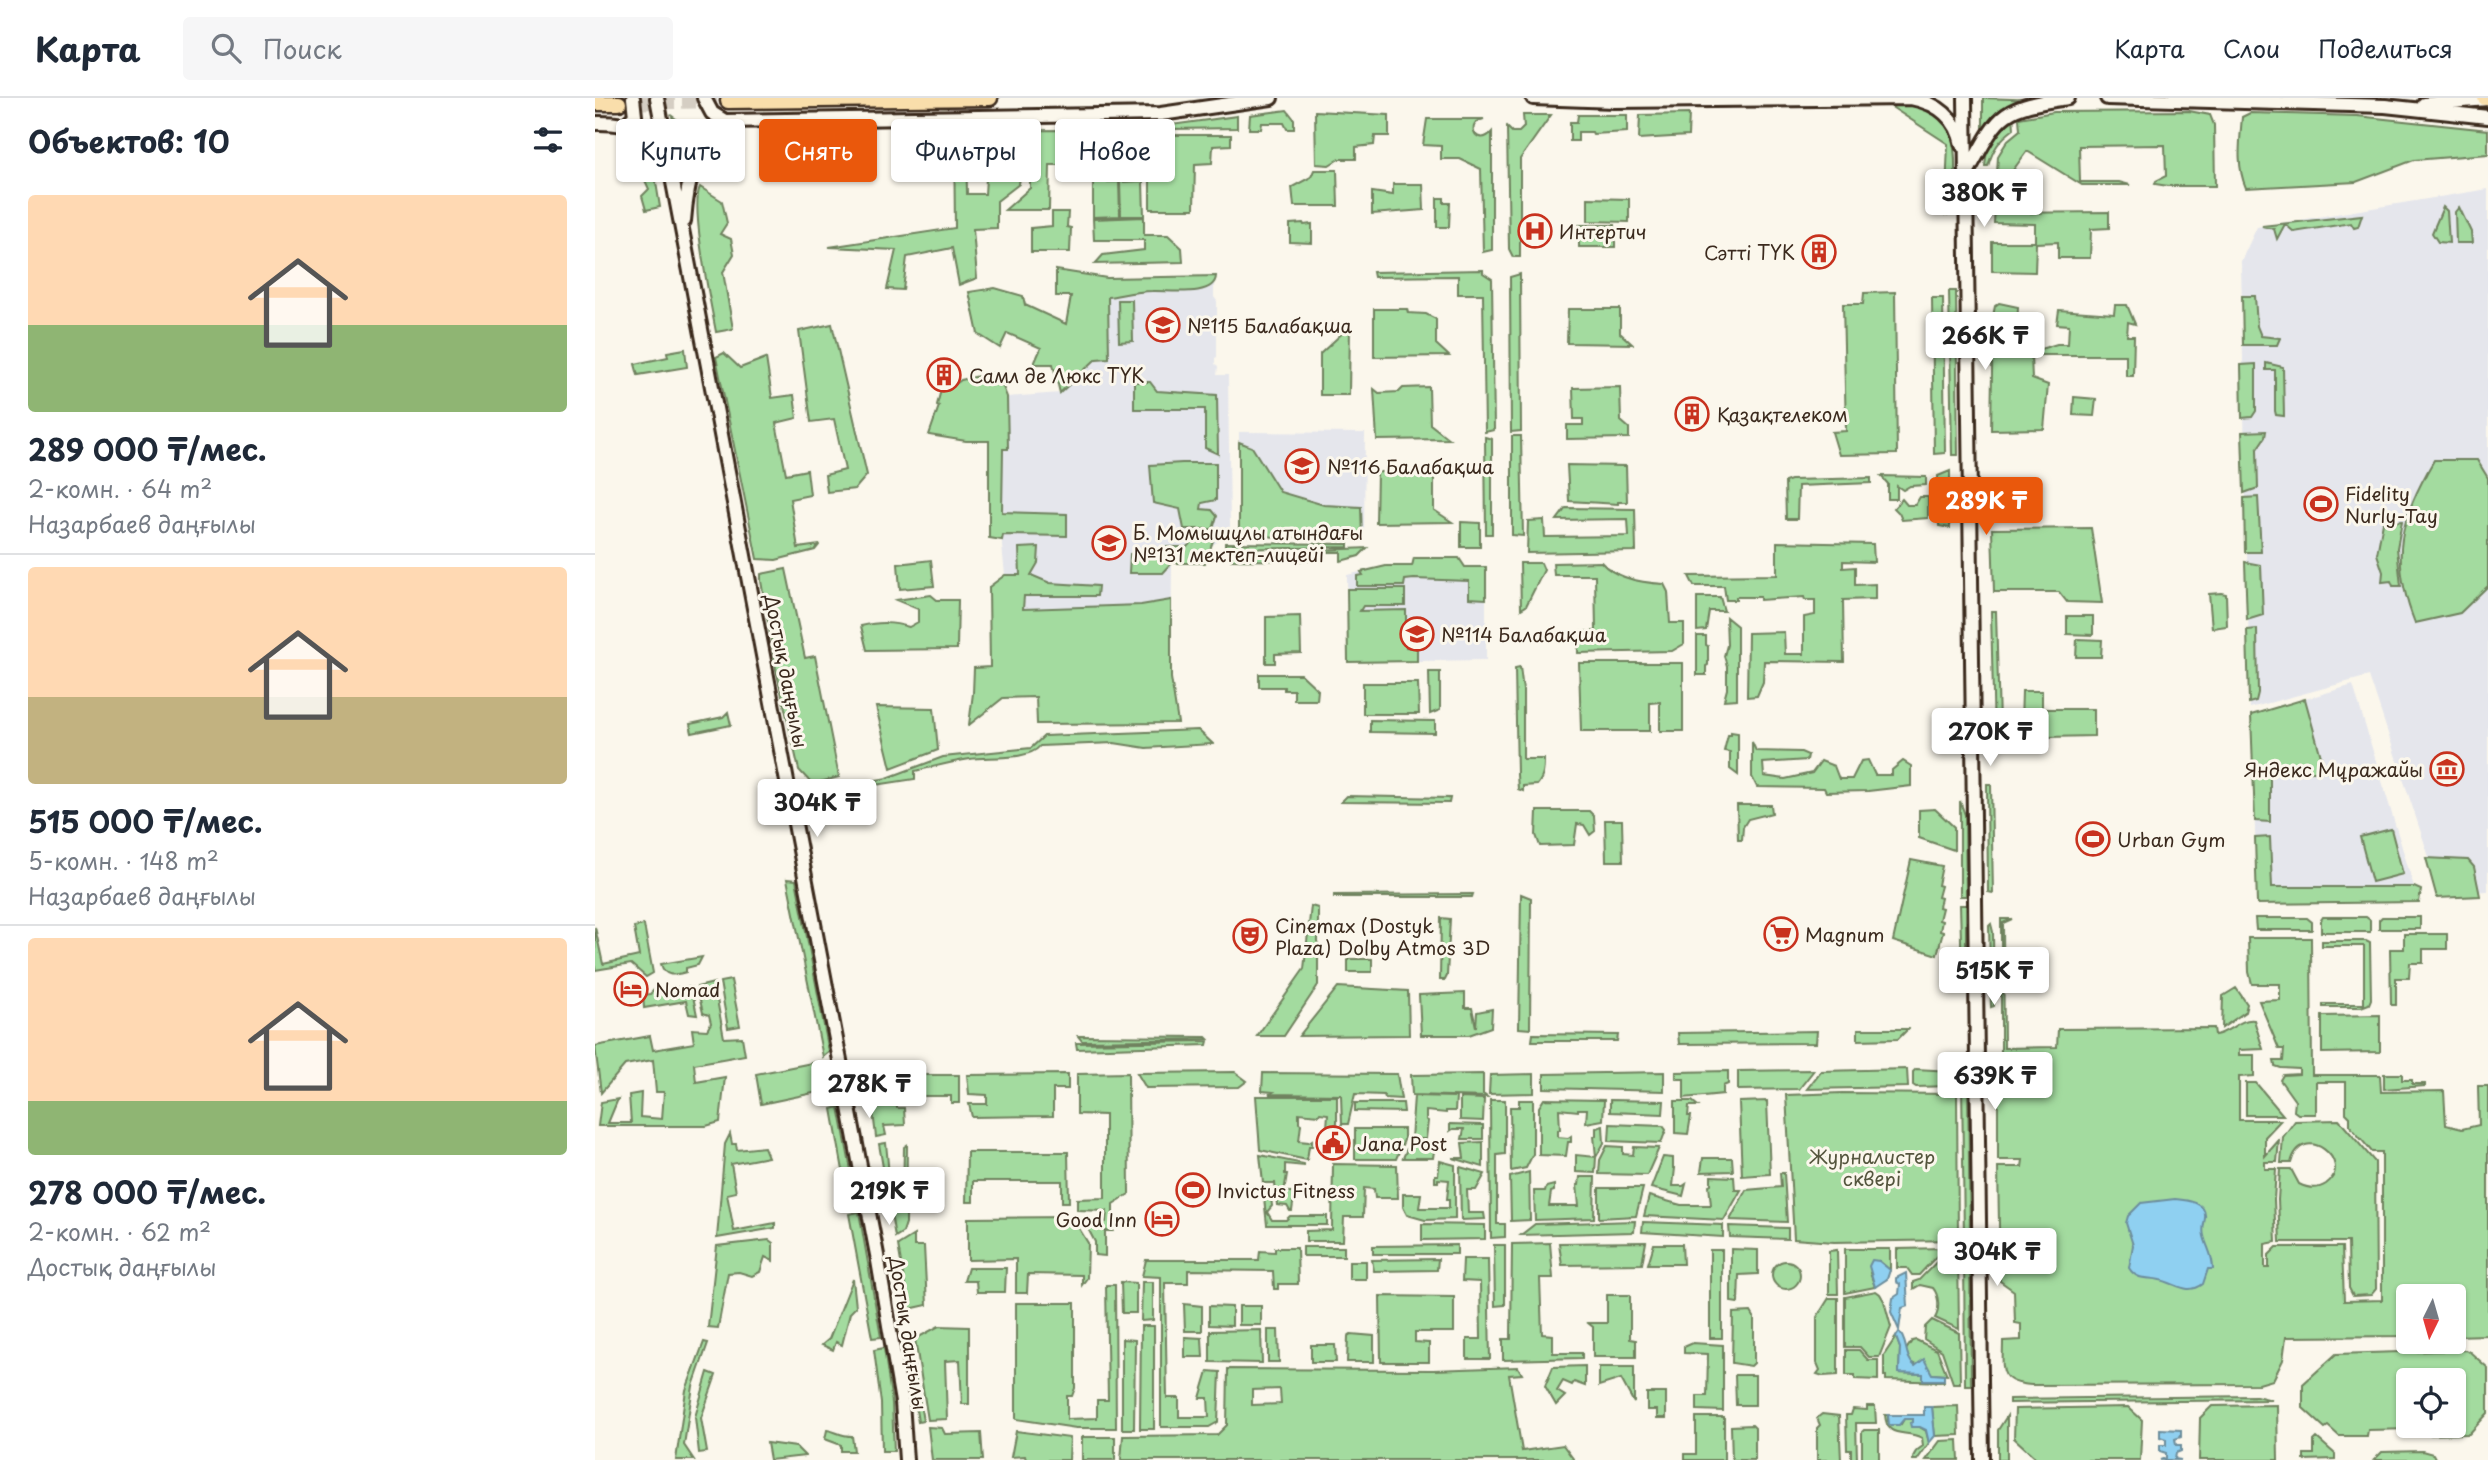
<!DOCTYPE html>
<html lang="ru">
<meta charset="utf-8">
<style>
body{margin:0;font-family:"Playpen Sans",sans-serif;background:#f6f6f7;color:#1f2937;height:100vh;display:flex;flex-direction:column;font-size:26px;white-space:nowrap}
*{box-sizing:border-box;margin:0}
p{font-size:23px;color:#747a83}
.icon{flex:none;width:38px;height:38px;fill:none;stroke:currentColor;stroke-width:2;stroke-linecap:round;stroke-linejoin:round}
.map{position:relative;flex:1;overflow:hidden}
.side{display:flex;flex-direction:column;background:#fff;width:595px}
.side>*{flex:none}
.top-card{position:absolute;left:21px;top:21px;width:665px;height:63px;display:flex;gap:14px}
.needle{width:46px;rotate:185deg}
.controls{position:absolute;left:1801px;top:1186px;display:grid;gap:14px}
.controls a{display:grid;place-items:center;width:70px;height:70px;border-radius:7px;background:#fff;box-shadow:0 2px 5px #0004;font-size:35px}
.price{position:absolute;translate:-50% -60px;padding:0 16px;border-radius:7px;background:#fff;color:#222;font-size:23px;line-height:46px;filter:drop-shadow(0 2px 4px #0008)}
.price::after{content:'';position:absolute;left:50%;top:42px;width:21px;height:16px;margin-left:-10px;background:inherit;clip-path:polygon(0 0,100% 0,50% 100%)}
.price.on{background:#ea580c;color:#fff}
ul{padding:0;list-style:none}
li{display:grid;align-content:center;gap:14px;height:371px;padding:0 28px}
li+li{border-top:2px solid #e0e1e3}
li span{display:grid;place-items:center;height:217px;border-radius:7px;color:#555}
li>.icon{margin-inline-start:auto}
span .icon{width:126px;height:126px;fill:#fffc;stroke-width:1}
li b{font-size:30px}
h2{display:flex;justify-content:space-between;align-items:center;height:84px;padding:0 28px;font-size:30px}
.pill{padding:0 24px;border-radius:7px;background:#fff;box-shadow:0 2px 5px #0004;font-size:24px;line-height:63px}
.pill.on{background:#ea580c;color:#fff}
header{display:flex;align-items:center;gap:42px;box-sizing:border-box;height:98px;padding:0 35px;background:#fff;border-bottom:2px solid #e0e1e3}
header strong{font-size:33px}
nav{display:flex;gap:38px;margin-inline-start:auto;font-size:24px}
.search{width:490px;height:63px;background:#f6f6f7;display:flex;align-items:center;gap:18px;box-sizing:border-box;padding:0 24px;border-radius:7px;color:#747a83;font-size:26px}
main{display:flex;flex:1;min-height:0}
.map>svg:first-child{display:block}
</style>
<header>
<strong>Карта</strong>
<div class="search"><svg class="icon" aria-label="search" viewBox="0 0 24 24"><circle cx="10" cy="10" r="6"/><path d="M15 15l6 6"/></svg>Поиск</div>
<nav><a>Карта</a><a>Слои</a><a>Поделиться</a></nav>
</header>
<main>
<section class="side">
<h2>Объектов: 10<svg class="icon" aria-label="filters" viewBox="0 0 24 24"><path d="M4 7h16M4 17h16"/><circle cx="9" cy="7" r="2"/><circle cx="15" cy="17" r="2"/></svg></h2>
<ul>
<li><span style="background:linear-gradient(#ffd9b3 60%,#8fb573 0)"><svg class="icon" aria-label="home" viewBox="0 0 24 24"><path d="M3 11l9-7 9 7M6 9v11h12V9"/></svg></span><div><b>289 000 ₸/мес.</b><p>2-комн. · 64 m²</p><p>Назарбаев даңғылы</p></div></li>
<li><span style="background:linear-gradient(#ffd9b3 60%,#c2b280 0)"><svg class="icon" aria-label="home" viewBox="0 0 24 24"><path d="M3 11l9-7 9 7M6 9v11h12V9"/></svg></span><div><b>515 000 ₸/мес.</b><p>5-комн. · 148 m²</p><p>Назарбаев даңғылы</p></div></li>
<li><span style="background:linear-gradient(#ffd9b3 75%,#8fb573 0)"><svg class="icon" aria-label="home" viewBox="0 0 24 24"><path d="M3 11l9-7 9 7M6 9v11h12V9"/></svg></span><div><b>278 000 ₸/мес.</b><p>2-комн. · 62 m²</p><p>Достық даңғылы</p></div></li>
</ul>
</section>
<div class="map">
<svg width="1893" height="1362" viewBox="0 0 1893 1362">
<rect width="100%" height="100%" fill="#fbf7ec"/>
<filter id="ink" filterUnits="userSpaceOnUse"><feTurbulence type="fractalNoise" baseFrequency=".0143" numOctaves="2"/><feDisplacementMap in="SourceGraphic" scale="14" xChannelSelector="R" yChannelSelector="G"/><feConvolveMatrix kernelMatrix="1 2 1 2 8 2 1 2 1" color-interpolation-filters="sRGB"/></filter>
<g filter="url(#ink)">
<!-- built -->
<path fill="#e5e6ec" d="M1893 91V793L1846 795 1774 578 1655 610 1646 163 1662 129Z
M621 178 619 187V199L622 203V259L620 260V266L623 268 622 277H633L635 429 627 441 609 452 577 465 576 580 583 625 442 626 441 599 408 600 410 477 407 448 408 351 413 350 412 299 465 295 501 261 514 260 512 180Z
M644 334 770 335 769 441 644 438Z
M791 468 891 469V562L753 564 752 477Z
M1758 587 1819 789H1662L1656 617Z"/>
<!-- green -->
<path fill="#a3db9f" stroke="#6f825e" stroke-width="2" fill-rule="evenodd" d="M1388 0 1443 2 1388 40Z
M1295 4C1305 5 1318 4 1328 7 1371 22 1359 82 1358 116L1350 117 1353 46 1295 8Z
M692 12 699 21V31H692L689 25H667L666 31H654L655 17Z
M720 13 794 17V38H780L779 47 761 49V61H744L734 67 721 66Z
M1594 13 1615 17 1619 27 1620 88H1573L1560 86 1561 83 1571 78 1570 47 1484 48 1485 84H1524L1535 87H1487L1432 53 1416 75 1436 90 1411 89V115L1514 114V130L1496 131 1495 160H1463V144L1441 145 1440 174 1397 173V144H1440V126L1399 125 1403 58 1413 42 1425 32 1424 20 1459 14Z
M1655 15 1762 18 1893 32V56L1819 62 1761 84 1651 90C1641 67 1645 43 1647 19Z
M1094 16 1093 38 1044 41 1045 17Z
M928 17H956L925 61V159H918L914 151 912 29 917 34H924L929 29Z
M983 17H1032V34L998 36 997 34H983V43H975V24H982Z
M1418 17 1419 31C1404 42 1398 51 1393 68H1390C1392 42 1399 34 1418 17Z
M77 18 88 26 108 27 95 46 86 68Z
M642 18V30L577 31 576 27Z
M832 21H889C868 26 883 50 897 34V152L888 154 886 71 865 61H846V48L828 47Z
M469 32V67H455L454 112H410L435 90V44H424V72H413V49L395 48 394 38 371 41 372 96H390L391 80H425L424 86 402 103V130L378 131 382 180 364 187 357 150 312 159 308 192 292 191 301 152 234 149 360 130 359 33Z
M475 32H515V41L493 39 492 48 474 50Z
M571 37H636V47L618 48 617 65 600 66 599 111H555V78H570Z
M51 59 60 78 65 109 51 112 47 98 54 91 42 65Z
M719 72H742L743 108H699L697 89 716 79Z
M548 83 549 118H526L525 84Z
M498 84H524L525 118 498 119Z
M798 86H828L829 112 777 116V94L798 97Z
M105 89 127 103 132 125 125 136 136 141 139 156 128 174 138 231 121 234C116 207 95 109 105 89Z
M842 100H849V105H855L854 129H842Z
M993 100 1034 101V124L993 123Z
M1848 109 1852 113 1854 145 1843 144 1837 135Z
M1864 109 1876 134 1877 145H1861L1860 114Z
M457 114H473L472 129 476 130 475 154H436V130L457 128Z
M1767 117 1763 129 1759 130 1756 125 1699 134 1690 126 1682 141 1679 131 1667 128Z
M549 119V137H573L587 150 588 164 500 166 508 157 549 152V142H499L498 121Z
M708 125 709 127 717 126V145L695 144V126Z
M984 127H1020V149H984Z
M461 172 512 180 621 178C620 200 572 192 557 193 542 193 527 197 513 199L514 260 501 261 465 295 458 266H439L446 250 412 235 405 250 383 236 374 194 400 190 428 198 430 207 471 226 476 198H461Z
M888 172V175L897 181 899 332 890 334 888 196H863V178L779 179 778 174Z
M925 176 926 333 916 334 915 179Z
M1354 193H1361L1363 357H1357Z
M1300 194 1302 356 1244 357 1237 334 1251 333 1248 206H1268L1269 195Z
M1647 198H1660L1662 228 1666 238 1685 240 1682 247H1648Z
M1337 200H1348L1350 355 1339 356Z
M523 202H537L538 243 524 244Z
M1404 205 1423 209 1421 252 1436 257 1437 281 1453 287 1449 331 1396 332 1398 218 1400 208Z
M1520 207H1532L1540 226 1533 224 1532 238H1539L1538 278H1531V257H1442L1445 251 1462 246H1473L1474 227 1462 226 1464 212 1519 216Z
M779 211H812L813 215 831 216 841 221V246L854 258 779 259Z
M973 211H1025V235L1037 246 972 245Z
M237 226 272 377 260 391 232 394 230 377 250 372 239 321 216 324 204 233Z
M755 228 754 297H725V256Z
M90 251 92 269 43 277 40 266 73 259 72 254Z
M129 255 145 270 171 260 177 300 199 297 202 320 181 325 191 376 212 372 215 397 195 401 203 450 224 447 220 452 181 462 162 461 121 259Z
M1671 265 1688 269 1689 318 1681 317 1680 313V272H1671Z
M1661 266V313L1657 319 1647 320 1646 267Z
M402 274 412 299 413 351H408L407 414 472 416V438L408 437 407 442 394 440V343H371L334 337 344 308 342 307 347 288 358 281 362 285 366 282Z
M539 284H555L562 293 622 297 623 356 610 350V311H539Z
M834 289 835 326 854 341 782 342 779 291 784 295 804 294 808 290Z
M1025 289 1026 323 1034 330V340L972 341V327H988V321H979L978 290Z
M1479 299 1501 301 1499 318 1478 317Z
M1671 333 1670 339 1662 351 1663 390 1649 395 1647 334Z
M917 338H926L928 438 917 437Z
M890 339 897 341V436H891Z
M644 344 657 349 685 394 729 407 766 409 767 440 644 438Z
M1839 362H1882L1893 380V488L1865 515 1820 525C1794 459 1805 421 1839 362Z
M587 365H621V402L607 405 606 411 617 412 622 418 618 431H589L585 411 558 405 555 367Z
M972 367 1031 368 1032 404H1023V406L974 403Z
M1355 373V430L1344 428 1343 378Z
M782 374 839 375V412L857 424 781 425Z
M1286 378 1331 379V387L1315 388 1308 392 1302 388V401H1293V386Z
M1276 380V385L1203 388 1202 421H1191L1190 384 1196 382Z
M1325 399H1333V420L1307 422 1304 415 1299 410 1307 401 1312 407H1320Z
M1663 399 1666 454H1650L1649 400Z
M971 410 1040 411 1041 453 932 455 933 423 949 422 950 439 1034 438 1033 421 962 422Z
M1807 423 1802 450 1806 488H1798L1796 483 1787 484 1788 474 1782 456 1788 424Z
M866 424 885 425V449H866Z
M1496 430 1507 505 1472 504 1464 494H1399L1397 431Z
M598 442 618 443 610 465H577L568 475H534L535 456 568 455 572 449H592Z
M1182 444 1278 446 1279 464 1248 463V470L1260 469V487L1280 486V501L1248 502 1249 564 1169 563 1168 584 1162 598 1152 599 1153 535 1189 534 1190 556H1209V519L1220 517V502H1210L1209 499 1165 502V499H1141V502H1131L1129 488H1099L1094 478 1182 477Z
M630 445 753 446V449L630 451Z
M444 449 443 465 436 477 455 485 503 488 502 498H429L428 511 546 507 576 502V580L583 625 442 626 441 599 408 600 374 627 378 595 379 570 395 569 394 489 410 477H425L424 450Z
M772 450 764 458 746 463V454H728V463L636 462V456H720L727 452Z
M819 460H864L870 469H891V501L874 500V483L819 481 810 482 809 488H762V478L768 477 766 474 791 468H817Z
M336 462 339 488 305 491 303 466Z
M1006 464C1020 480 1048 485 1069 486L1073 494 1075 525H1089V546L1077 553 983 555V534L1001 533 1000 477H959L958 465Z
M1650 464 1666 467 1668 517 1652 522Z
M925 465H946L949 472 931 508 926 511Z
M191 471 210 560 220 558 244 679 217 686 204 672 181 571 166 483V476Z
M752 491H810V508H768L765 513 811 512V549L822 550V563L753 564Z
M1626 495 1631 496 1632 528 1617 530 1614 496Z
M336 497 342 502H363L362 551 272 552 266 528C284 524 297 524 314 529L323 524V511L301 502Z
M1102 499H1125L1129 513H1114L1111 532 1102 533Z
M1396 513H1401L1404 625H1426L1427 593H1447V611H1499V638L1399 640Z
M705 518 706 555 680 556V565H671V519Z
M1472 518H1498V537L1472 536Z
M1131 519 1142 528V601L1129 602 1132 591V568L1129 558 1132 547Z
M1662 531 1663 595 1661 603 1654 605 1652 532Z
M1102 538H1111V547L1113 548V567L1111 568V577H1102Z
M1482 541 1507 542 1506 559H1481Z
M984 565H1088V633H1065V604L1055 605V633H986Z
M925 569 928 592V661H949C949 671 949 679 942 687L928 688V693L923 691 922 677 920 570Z
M834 574H845V612L835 616Z
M664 576H706L723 592 722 602H699V592H689V589H664Z
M768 585H823L824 616H768Z
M1710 601 1730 673H1675V724L1660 723 1656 617Z
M281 609 339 610 343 652 296 670Z
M133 614 136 627 97 635 95 626 128 619Z
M775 622 840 623V635L775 634Z
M603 632 618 646 551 650 519 645 445 648C433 663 393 658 375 661 356 664 338 669 320 673V681L241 693 245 689 292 680 348 659 436 650 449 638Z
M1136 634 1143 635V677L1135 671V654L1129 653 1133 637H1136Z
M1157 644 1161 653 1206 654 1213 657 1212 662 1168 665 1169 678 1190 681 1217 675 1226 663 1239 668 1244 681H1257L1266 663 1273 662 1280 677H1297V672L1308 663 1316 668V688L1273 693 1231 694 1229 690 1162 689 1157 679Z
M1392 686H1396L1398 795 1393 794Z
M752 698 855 700 854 705 746 704Z
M1365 703 1370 717 1371 798H1365Z
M1142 707H1176L1177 715 1153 721 1148 729 1147 742H1143Z
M1340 711 1359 729V752L1324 740V712Z
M942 713H994L999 718 1000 733 995 737 989 727 982 726 979 747 945 748 941 737Z
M1010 722H1027L1028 763H1011Z
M1796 731 1808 776 1777 784 1765 739Z
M1675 739 1677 789H1819L1826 792 1824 804 1662 806 1660 740Z
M1831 760 1873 762 1879 769 1885 798 1842 800Z
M1316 762 1347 768 1343 787 1346 788 1343 799 1346 800 1344 809 1347 810 1344 822 1347 823 1345 833 1348 834 1342 857 1298 843Z
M192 781 201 782 234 954 228 959Z
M878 796 877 799H739V797Z
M926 796 936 800 935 931 924 930Z
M1365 807H1371V868L1367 878Z
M716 808 723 810V887L689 938H662L709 871Z
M1728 819H1771L1775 822V834H1726V822Z
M1787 819H1825V831H1784V822Z
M846 820 855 821 852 878 850 882H845Z
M1660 820H1712L1717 824V832H1661Z
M1406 821H1417L1408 825 1409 950 1462 949 1463 931 1619 930 1620 937C1634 935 1645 920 1659 922L1668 951 1644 952V957H1659V978L1644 979V1022H1686L1670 1039V1058L1684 1042 1682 1064H1670V1071H1681L1679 1102 1681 1144 1670 1146V1170H1674V1157L1682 1149H1747L1749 1203 1787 1202V1054H1777L1755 1028V1019L1751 1015V984H1721V1016H1703L1699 1013 1700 1003 1685 982 1688 977 1704 976V971L1686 970 1680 968 1679 963H1688L1689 951H1684L1664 903 1685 902V886H1657L1654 874 1653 840H1716L1717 977H1785L1786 994 1849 993 1851 1027 1867 1031 1884 1027 1883 988H1893V1237L1859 1238 1858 1199H1813V1238L1691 1239 1688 1262 1678 1282 1664 1286 1436 1287C1402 1284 1408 1271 1408 1243L1426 1242V1226L1420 1225 1419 1193 1405 1183 1403 1069H1427L1428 1062H1403V965H1428L1427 957H1406Z
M1396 826 1398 834 1399 908 1396 909 1394 828Z
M49 827 58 875 51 879 36 866 0 872V829L8 866 44 858 39 829Z
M1809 836H1852V851H1828V865H1815L1814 880H1801V907H1796L1795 851H1809Z
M1727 843H1771L1775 845 1776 901 1774 906 1766 909H1728V906H1769V848H1727Z
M107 859 103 867 91 870V874C79 877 70 880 66 866Z
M753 861H777V874H753Z
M136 882 145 928 133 930 125 884Z
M119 885 129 940 147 939 150 957 99 966 101 984 130 979 125 1024 111 1028H3L6 1004 23 1001 13 1025H36L34 997 46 995 45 1019 67 1021 69 994H61L58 962 30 967 6 995 0 948 55 938 58 952 99 945 97 931 112 932 116 925 114 917 108 915 102 889Z
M96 889 102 917 94 916 91 903 49 910 48 897 55 896 61 890Z
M743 889 813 893 814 937 704 938Z
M1641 890 1652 906 1650 914 1627 930 1628 898Z
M870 895V910H877L881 929 882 914 897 911 896 929 874 937H826L824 897Z
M1785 917V954L1727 955V918Z
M1263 931H1313L1303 941 1263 942Z
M1222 933 1221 945 1084 946 1083 935Z
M938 936 1023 937 1022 943H937Z
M483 938 611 939 613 941 487 943Z
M613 943 612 947 482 951 481 945Z
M222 964 228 993 166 1006 161 976Z
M1312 971 1313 989 1212 991 1226 973Z
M1321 971 1356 973 1360 977V983L1356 988 1321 989 1318 987V974Z
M1219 972 1204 991 1143 992V973Z
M1133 973V986L1128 988V996L1089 1000V981H1081V974Z
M640 974 652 983 644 989 551 990 542 975Z
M1069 974V993L949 990V976Z
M533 975 534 1096 518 1106V1133H510V1158L500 1157V1144L489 1123 511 1124 512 1113 482 1112V1101L510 1100V1017L482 1016V976Z
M668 975 802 976 806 1001 790 1000 789 997 760 996 753 1026H747L746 997 674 996 678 994 667 993Z
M473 976V991H458V1018L377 1019 374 1006H392V997L374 996 372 977Z
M888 976V996L892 999 817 997 816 977Z
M939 976V995L894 996 895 977Z
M1789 976H1807V982H1817V986H1830V988L1789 991Z
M291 977H364V1005H356V998H302V1010H309L310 1027 289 1028 291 1037 281 1039 277 1005 285 995Z
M1371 981 1373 989 1375 1141H1369L1367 982Z
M1651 985H1661L1688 1017H1651Z
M1247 995 1362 996 1363 1142 1239 1144 1199 1141 1191 997Z
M661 998H742V1026L732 1029 733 1016 725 1015 724 1017 704 1015V1025L706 1026 704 1043 714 1044 717 1042V1048H714L712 1062 665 1052Z
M819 998 861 999 860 1013H851V1015L831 1013V1022L833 1023 831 1041H816Z
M865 1000 889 1001 888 1023 865 1022Z
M949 1001 1009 1002 1008 1022 991 1025 992 1011H983V1013L964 1011 965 1032H963V1039L973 1040 976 1038V1044H973L971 1058 944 1057V1009Z
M895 1002H910V1056L902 1057V1126H910V1139L896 1140Z
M924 1002H938V1056L931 1070 916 1073 915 1009H924Z
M1015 1002 1069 1003 1068 1016 1015 1014Z
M1080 1003H1097L1103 1008H1094L1093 1018H1096L1093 1036 1080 1035Z
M1172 1003 1175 1076 1147 1078 1144 1004Z
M760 1005H808L809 1014 760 1013Z
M244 1009 262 1104 254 1106 237 1011Z
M1744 1022 1780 1064 1781 1191 1776 1197 1758 1198 1754 1190 1753 1144H1685L1683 1102 1685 1071H1696L1704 1086C1712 1090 1722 1092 1731 1086 1761 1064 1707 1022 1696 1065H1686L1688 1039 1700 1023Z
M855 1026 888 1027V1041H867L869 1031H858L855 1033Z
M1015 1026 1068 1028 1071 1032 1066 1045 1014 1043Z
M1008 1028 1009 1045 1001 1059 1000 1075 981 1074V1057L1001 1059 999 1038H1001V1030Z
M760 1031H809V1042L801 1061H760Z
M135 1036 137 1046H141L142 1052 169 1049 173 1059 136 1066 141 1094 132 1096 139 1133 180 1125V1130L122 1140 130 1046Z
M888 1044V1069L858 1060H869L867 1045Z
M291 1045 296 1098 308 1097 309 1049 312 1047 311 1125 308 1134 300 1139 284 1046Z
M814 1046H840L838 1060H808Z
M1012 1048 1028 1049V1056L1038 1057 1039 1049 1064 1050 1052 1077 1004 1076 1005 1062Z
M372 1054H473L474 1104H467V1083H378V1104H371Z
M665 1057 709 1066V1068L690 1066V1076H692L689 1094H699L702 1092V1099H699L697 1113H695L692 1108 682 1107 680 1085H668Z
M1068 1059 1078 1060V1070H1080L1078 1088H1088L1091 1086 1088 1098 1056 1090Z
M1108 1060H1137L1138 1073 1106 1074Z
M845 1063 860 1067V1121L830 1122 812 1117 808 1109V1096H826L824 1110H854V1101H852L854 1082 843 1081V1084H840V1077H843Z
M738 1066 802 1067 803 1100H780L779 1091 769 1090 768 1119H749L748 1143H711V1133L737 1132Z
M865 1069 890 1076 881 1092H872L873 1115H889L890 1121 866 1122Z
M934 1074 935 1122 916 1123 915 1079Z
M1185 1075H1189L1192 1124 1135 1122 1151 1092 1186 1089Z
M1116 1078 1139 1079 1140 1092H1146L1129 1122 1049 1118 1054 1098 1086 1107H1116L1114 1087 1116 1086Z
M985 1079H1000L999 1120 940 1122 939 1093H950L951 1089 959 1087V1093L956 1094 954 1108H984L982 1087H984Z
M675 1090 677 1108 672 1114 677 1122H691L695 1118H732V1127H672L668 1091Z
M1004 1090H1048L1041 1118 1004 1120Z
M264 1114 286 1239 277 1240 254 1116Z
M477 1119 493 1145 492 1180 487 1187V1177L433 1176 432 1195H421V1161L373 1162V1120Z
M1040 1123 1039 1134 926 1137 940 1126Z
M1048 1124 1128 1127V1139L1047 1134Z
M827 1126 890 1127V1141L827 1142Z
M1134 1128 1193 1130V1141L1135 1139Z
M319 1137V1148H329L332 1207 314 1211 303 1147Z
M174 1142 178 1145V1163L170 1159 165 1174 157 1178 144 1174 133 1175 123 1230 113 1229 122 1148Z
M1051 1144 1047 1166 967 1167 964 1145Z
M955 1145 958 1180H945L947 1236 958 1237V1255H987V1260L908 1262V1241H916L917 1146Z
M1059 1146H1087L1088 1166H1053Z
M862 1147V1156H778V1148Z
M899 1147H910V1207L900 1208Z
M708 1149H749V1158H708Z
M680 1150H702L703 1186H683V1191H679L678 1173 593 1172V1185H570L572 1300H584V1319H614L613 1300H605L613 1273 625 1274 623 1324 614 1329H566V1179L547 1178 551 1162H664L665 1153 680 1154Z
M1349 1150 1324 1177H1317L1312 1170H1302V1151Z
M1136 1151 1163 1152V1176L1144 1177 1143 1205 1136 1204Z
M1250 1151H1295V1172L1284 1163 1275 1175 1280 1189 1250 1195Z
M1354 1151H1363L1364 1231 1340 1220C1345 1212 1344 1197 1338 1190L1325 1187 1318 1191V1184L1324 1182Z
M1115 1152H1127V1240H1115Z
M1242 1152 1243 1196H1234V1153Z
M1369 1152H1375L1376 1287H1370Z
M843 1161 842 1172 779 1173 777 1162Z
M868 1161H893L895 1261H872V1241H886L885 1184 867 1183Z
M1177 1177a14 14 0 1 1 28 0a14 14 0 1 1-28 0Z
M754 1163H771V1181H754Z
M373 1170H411L410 1194H382L381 1183H369Z
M258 1181 261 1209 255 1215 247 1247 241 1244 238 1252 227 1247 234 1241Z
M526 1184 541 1185V1215H527Z
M547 1184H558V1222L546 1223Z
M511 1187H520L521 1330H481L421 1321V1205H480V1290L477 1298H472V1321L502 1320V1302H513Z
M1281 1193 1285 1196 1289 1203 1296 1229 1284 1259H1274L1265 1249H1250V1199Z
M1012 1197H1035V1241L1041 1242V1259H998V1229L993 1225H1012Z
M785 1198 859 1199V1234H820V1244L834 1245V1264H786Z
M1234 1200H1243V1277L1228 1278 1222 1276 1225 1272 1222 1265V1219Z
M589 1206 607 1208V1233H590Z
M614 1208 637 1209V1228L614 1227Z
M644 1208H666V1227H644Z
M1156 1214 1159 1219V1265L1156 1268 1137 1265 1138 1215Z
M1337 1222 1364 1235 1365 1285H1358L1347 1253 1329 1241 1330 1229Z
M344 1228 374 1229V1306H367L365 1262 350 1263 352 1321 333 1322 320 1241Z
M546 1228H559V1331H545Z
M666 1232 667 1265 615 1264V1233Z
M673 1232H683L684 1264H673Z
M756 1236 779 1238V1264H752L753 1238Z
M590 1239 607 1240 608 1259H590Z
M1301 1239 1305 1250 1304 1275 1328 1276V1281L1349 1282V1284L1291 1282V1278H1289V1257Z
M527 1241 540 1242 539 1331H527Z
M314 1242 328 1323 323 1324 310 1243Z
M1321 1242 1342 1252 1352 1277 1337 1276 1315 1264 1311 1252 1317 1243Z
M109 1244 113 1245 98 1288 89 1347 99 1362H81L91 1292Z
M1098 1245 1128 1247V1313L1102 1312V1298H1112L1113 1256 1089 1255V1249Z
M716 1247H740L741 1264H716Z
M289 1250 297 1305 299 1353H287L286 1305 279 1252Z
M1251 1252H1264L1273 1262H1283V1282L1260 1281V1277H1251Z
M1870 1252 1875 1254 1893 1270V1315L1874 1336 1819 1337V1331L1773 1332 1772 1338H1744L1733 1328 1730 1330 1708 1310V1286L1741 1256ZM1813 1283H1858V1328H1813Z
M990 1268V1288L979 1284 977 1287 968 1283 962 1293 970 1298 961 1307 950 1288 958 1269Z
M923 1269 927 1276 914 1277 927 1353 968 1347 979 1362H526L528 1338 622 1337 632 1327 633 1271 838 1272ZM685 1291 686 1306 657 1307V1292Z
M1004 1269H1039V1305L1026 1281 1004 1288Z
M113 1274 121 1277 106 1320 112 1354 104 1355 100 1319Z
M1140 1277H1160V1307H1141Z
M1052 1295H1071V1320H1062V1312H1052Z
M1661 1298 1677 1302 1414 1305V1301Z
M1682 1307 1683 1362H1604L1605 1320 1617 1308Z
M1272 1308H1280L1281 1325H1261L1262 1362H1256V1352H1252L1251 1317H1256L1258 1311 1272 1312Z
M1363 1308 1364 1337 1340 1338 1337 1309Z
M1533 1309 1547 1322 1545 1362H1443L1419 1340 1420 1311Z
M1227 1316 1244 1318 1246 1362H1222V1330L1225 1327 1222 1320Z
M1290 1317H1293V1323L1306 1326 1309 1321H1318V1325L1331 1333 1334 1345 1322 1362H1318C1318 1355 1322 1352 1328 1348L1327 1340C1310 1331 1292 1342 1290 1317Z
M1412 1318V1362H1403V1332Z
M1101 1319H1129V1362H1090V1356H1101Z
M1157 1327 1160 1330V1362H1137L1136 1328Z
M333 1329 347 1330 350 1336 386 1335 388 1362H337Z
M232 1332C241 1333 245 1338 257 1338L259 1353H246V1347L230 1341Z
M1269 1332H1284V1362H1267V1334Z
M421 1333 475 1340 474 1362H431L430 1358 416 1359Z
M487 1339H520V1362H487Z
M1722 1340 1740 1356V1361L1709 1362V1356H1719V1343Z
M1363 1342 1364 1362H1331L1345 1343Z
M172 1345 201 1349 210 1358 175 1362Z
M1827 1353 1838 1356 1841 1362H1779L1787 1354Z"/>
<!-- water -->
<path fill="#8fd0f1" stroke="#6d8e9d" stroke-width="2" d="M1580 1101C1592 1102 1612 1104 1610 1120 1609 1127 1607 1131 1609 1138 1612 1150 1618 1157 1618 1171H1613L1608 1186C1592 1198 1581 1185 1565 1182 1552 1179 1542 1183 1534 1170L1538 1147 1531 1125 1533 1118 1546 1105Z
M1277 1162 1284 1163 1295 1172 1292 1181 1280 1189 1274 1168Z
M1311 1175 1313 1208 1307 1210 1304 1232 1296 1214 1298 1200 1304 1196 1305 1186 1301 1184V1180Z
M1304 1234C1313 1242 1309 1260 1320 1268L1329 1261 1337 1276 1349 1277V1282H1328V1276L1304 1275 1305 1250 1301 1239Z
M1329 1309H1337L1340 1338 1334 1345 1331 1332 1325 1329H1316L1315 1325 1318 1324V1321H1309L1304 1327H1294L1293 1317H1329Z
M1565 1331 1586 1332V1339L1580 1341 1581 1347H1586V1353L1581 1355 1580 1361 1586 1362H1565L1571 1360V1355L1565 1353V1347H1571V1341L1565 1339Z"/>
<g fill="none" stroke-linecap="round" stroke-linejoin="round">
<!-- primary-tunnel -->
<path stroke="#d5cec3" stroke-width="14" stroke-dasharray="14 7" stroke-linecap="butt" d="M24 5 133 3"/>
<defs>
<path id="secondary" d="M62 0 282 1157 307 1304 311 1362
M109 0 117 15 130 23 566 16 676 0
M938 0 1019 3 1316 0
M1316 0C1342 5 1362 20 1367 47
M1370 0 1387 1362
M1512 0 1790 8 1893 19
M1829 6 1893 1
M0 25C45 24 52 36 72 73
M31 26 40 18 38 0
M1372 75C1405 15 1404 10 1473 0
M89 123C92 85 99 48 130 23"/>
<path id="primary" d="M1890 0H1893
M133 3 395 0
M0 5H24"/>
</defs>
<!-- secondary casing -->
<use href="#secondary" stroke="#3b2a1e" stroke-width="18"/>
<!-- primary casing -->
<use href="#primary" stroke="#3b2a1e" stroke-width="19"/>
<!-- secondary -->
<use href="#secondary" stroke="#fbf7ec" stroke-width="12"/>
<!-- primary -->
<use href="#primary" stroke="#f9deab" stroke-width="14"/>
</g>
</g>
<!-- icons -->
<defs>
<symbol id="hospital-ring" viewBox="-11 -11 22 22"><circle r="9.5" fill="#fbf7ec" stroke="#c8321e" stroke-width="1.5"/><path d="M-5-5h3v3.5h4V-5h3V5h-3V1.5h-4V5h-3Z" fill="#c8321e"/></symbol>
<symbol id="building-ring" viewBox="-11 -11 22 22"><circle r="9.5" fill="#fbf7ec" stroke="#c8321e" stroke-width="1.5"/><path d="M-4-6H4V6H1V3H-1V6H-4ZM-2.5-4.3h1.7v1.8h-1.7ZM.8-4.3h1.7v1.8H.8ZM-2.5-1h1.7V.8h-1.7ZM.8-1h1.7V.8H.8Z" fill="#c8321e"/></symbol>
<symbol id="school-ring" viewBox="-11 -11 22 22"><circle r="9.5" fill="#fbf7ec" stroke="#c8321e" stroke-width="1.5"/><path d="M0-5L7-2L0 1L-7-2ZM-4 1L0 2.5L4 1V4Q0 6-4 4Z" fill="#c8321e"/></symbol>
<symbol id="stadium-ring" viewBox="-11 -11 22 22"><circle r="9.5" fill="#fbf7ec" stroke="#c8321e" stroke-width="1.5"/><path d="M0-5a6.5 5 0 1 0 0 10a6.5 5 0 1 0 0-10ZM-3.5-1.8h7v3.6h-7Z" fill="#c8321e"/></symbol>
<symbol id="museum-ring" viewBox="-11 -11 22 22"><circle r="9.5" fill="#fbf7ec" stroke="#c8321e" stroke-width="1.5"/><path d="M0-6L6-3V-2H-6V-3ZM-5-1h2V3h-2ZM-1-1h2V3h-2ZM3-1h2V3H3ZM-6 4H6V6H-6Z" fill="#c8321e"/></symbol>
<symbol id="supermarket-ring" viewBox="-11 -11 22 22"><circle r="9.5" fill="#fbf7ec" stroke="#c8321e" stroke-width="1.5"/><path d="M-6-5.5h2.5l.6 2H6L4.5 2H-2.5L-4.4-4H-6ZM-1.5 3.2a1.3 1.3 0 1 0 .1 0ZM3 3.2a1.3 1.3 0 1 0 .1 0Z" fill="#c8321e"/></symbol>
<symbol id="theatre-ring" viewBox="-11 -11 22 22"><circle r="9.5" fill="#fbf7ec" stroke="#c8321e" stroke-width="1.5"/><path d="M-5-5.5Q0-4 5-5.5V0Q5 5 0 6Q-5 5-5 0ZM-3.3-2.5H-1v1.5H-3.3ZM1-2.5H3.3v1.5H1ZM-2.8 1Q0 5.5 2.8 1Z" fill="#c8321e"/></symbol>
<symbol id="hotel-ring" viewBox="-11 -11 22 22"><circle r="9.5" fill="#fbf7ec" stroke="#c8321e" stroke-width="1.5"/><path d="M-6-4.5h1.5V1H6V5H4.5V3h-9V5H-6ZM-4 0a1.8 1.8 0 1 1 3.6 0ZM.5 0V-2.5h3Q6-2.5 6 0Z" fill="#c8321e"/></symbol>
<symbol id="civic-ring" viewBox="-11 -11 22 22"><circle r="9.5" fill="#fbf7ec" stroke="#c8321e" stroke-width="1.5"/><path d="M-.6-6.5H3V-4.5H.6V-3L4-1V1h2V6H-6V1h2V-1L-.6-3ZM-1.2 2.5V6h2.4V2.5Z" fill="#c8321e"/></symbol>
</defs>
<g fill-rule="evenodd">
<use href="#hospital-ring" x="921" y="114" width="38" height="38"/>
<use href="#building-ring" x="1205" y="135" width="38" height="38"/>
<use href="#school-ring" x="549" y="208" width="38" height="38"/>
<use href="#building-ring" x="330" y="258" width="38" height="38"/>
<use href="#building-ring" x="1078" y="297" width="38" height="38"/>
<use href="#school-ring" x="688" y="349" width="38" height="38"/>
<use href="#stadium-ring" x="1707" y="387" width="38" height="38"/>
<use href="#school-ring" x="495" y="426" width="38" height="38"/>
<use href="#school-ring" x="803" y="517" width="38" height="38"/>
<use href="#museum-ring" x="1833" y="652" width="38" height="38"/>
<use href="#stadium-ring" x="1479" y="722" width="38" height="38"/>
<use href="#supermarket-ring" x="1167" y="817" width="38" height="38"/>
<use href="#theatre-ring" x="636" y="819" width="38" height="38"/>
<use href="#hotel-ring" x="17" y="872" width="38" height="38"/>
<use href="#civic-ring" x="719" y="1026" width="38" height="38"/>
<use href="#stadium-ring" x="579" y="1073" width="38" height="38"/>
<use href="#hotel-ring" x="548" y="1102" width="38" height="38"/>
</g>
<g text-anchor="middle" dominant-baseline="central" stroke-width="6" stroke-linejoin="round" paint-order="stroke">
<!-- poi labels -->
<g font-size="19" fill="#3b2a1e" stroke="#fbf7ec" text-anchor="start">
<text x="964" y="133">Интертич</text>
<text x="1200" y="154" text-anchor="end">Сәтті ТҮК</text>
<text x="592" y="227">№115 Балабақша</text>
<text x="374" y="277">Самл де Люкс ТҮК</text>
<text x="1122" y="316">Қазақтелеком</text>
<text x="732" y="368">№116 Балабақша</text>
<text x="1750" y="395">Fidelity<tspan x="1750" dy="22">Nurly-Tay</tspan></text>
<text x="538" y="434">Б. Момышұлы атындағы<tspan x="538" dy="22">№131 мектеп-лицейі</tspan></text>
<text x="846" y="536">№114 Балабақша</text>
<text x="1828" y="671" text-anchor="end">Яндекс Мұражайы</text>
<text x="1522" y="741">Urban Gym</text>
<text x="680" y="827">Cinemax (Dostyk<tspan x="680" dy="22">Plaza) Dolby Atmos 3D</tspan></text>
<text x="1210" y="836">Magnum</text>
<text x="60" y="891">Nomad</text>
<text x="762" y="1045">Jana Post</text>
<text x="622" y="1092">Invictus Fitness</text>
<text x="542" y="1121" text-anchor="end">Good Inn</text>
</g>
<!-- street labels -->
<g font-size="19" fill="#3b2a1e" stroke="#fbf7ec">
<text transform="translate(192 573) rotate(79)">Достық даңғылы</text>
<text transform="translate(314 1235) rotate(81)">Достық даңғылы</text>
</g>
<!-- park labels -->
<g font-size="19" fill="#55563e" stroke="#fbf7ec">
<text x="1277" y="1058">Журналиcтер<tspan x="1277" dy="22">сквері</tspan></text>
</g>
</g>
</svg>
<div class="controls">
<a><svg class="needle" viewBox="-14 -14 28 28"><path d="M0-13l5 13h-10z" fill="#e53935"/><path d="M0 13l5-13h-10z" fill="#747a83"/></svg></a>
<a><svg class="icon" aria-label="locate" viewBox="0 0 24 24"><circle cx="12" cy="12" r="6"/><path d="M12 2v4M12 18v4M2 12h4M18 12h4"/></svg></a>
</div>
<b class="price" style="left:1389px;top:131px">380K ₸</b>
<b class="price" style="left:1390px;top:274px">266K ₸</b>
<b class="price on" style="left:1391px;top:439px">289K ₸</b>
<b class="price" style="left:1395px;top:670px">270K ₸</b>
<b class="price" style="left:222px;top:741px">304K ₸</b>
<b class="price" style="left:1399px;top:909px">515K ₸</b>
<b class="price" style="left:1400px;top:1014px">639K ₸</b>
<b class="price" style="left:274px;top:1022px">278K ₸</b>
<b class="price" style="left:294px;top:1129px">219K ₸</b>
<b class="price" style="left:1402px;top:1190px">304K ₸</b>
<div class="top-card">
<a class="pill">Купить</a>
<a class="pill on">Снять</a>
<a class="pill">Фильтры</a>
<a class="pill">Новое</a>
</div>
</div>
</main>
